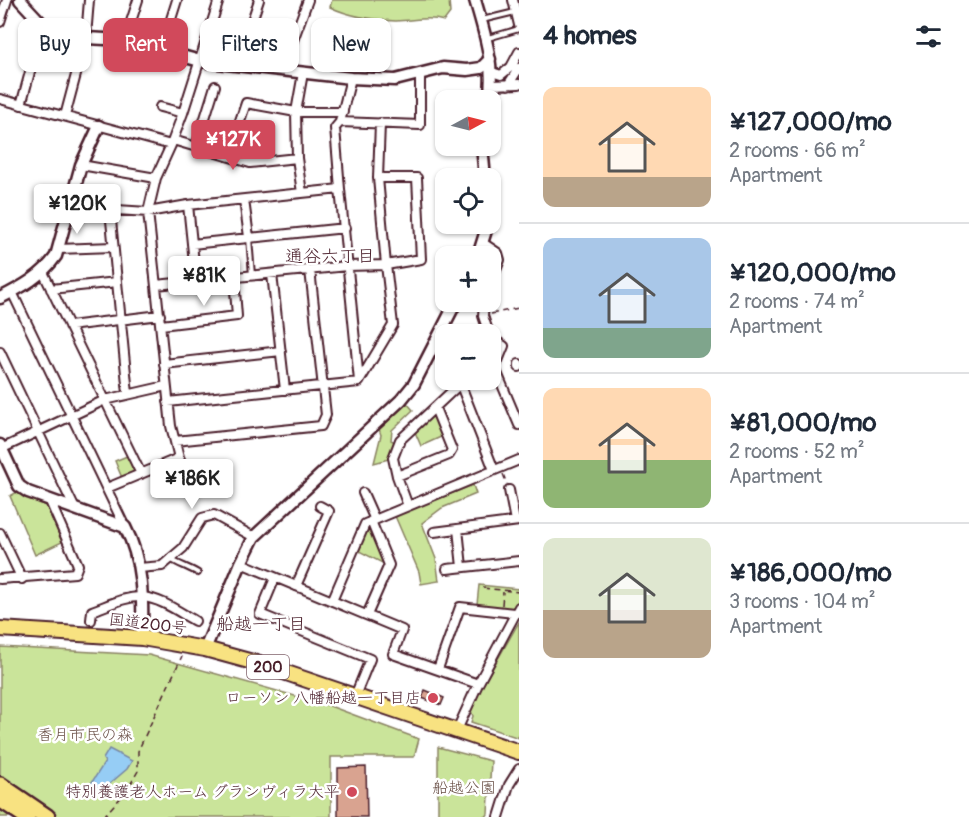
<!DOCTYPE html>
<meta charset="utf-8">
<style>
body{margin:0;font-family:Pangolin,"Klee One",sans-serif;background:#f6f6f7;color:#1f2937;height:100vh;display:flex;flex-direction:column;font-size:22px;white-space:nowrap}
*{box-sizing:border-box;margin:0}
p{font-size:20px;color:#747a83}
.icon{flex:none;width:33px;height:33px;fill:none;stroke:currentColor;stroke-width:2;stroke-linecap:round;stroke-linejoin:round}
.map{position:relative;flex:1;overflow:hidden}
.side{display:flex;flex-direction:column;background:#fff;width:450px}
.side>*{flex:none}
.banner{position:absolute;left:18px;top:18px;width:411px;height:54px;display:flex;gap:12px}
.needle{width:39px;rotate:83deg}
.fabs{position:absolute;left:435px;top:90px;display:grid;gap:12px}
.fabs a{display:grid;place-items:center;width:66px;height:66px;border-radius:12px;background:#fff;box-shadow:0 2px 4px #0004;font-size:30px}
.price{position:absolute;translate:-50% -51px;padding:0 14px;border-radius:6px;background:#fff;color:#222;font-size:20px;line-height:39px;filter:drop-shadow(0 2px 3px #0008)}
.price::after{content:'';position:absolute;left:50%;top:36px;width:18px;height:14px;margin-left:-9px;background:inherit;clip-path:polygon(0 0,100% 0,50% 100%)}
.price.selected{background:#d1495b;color:#fff}
ul{padding:0;list-style:none}
li{display:flex;align-items:center;gap:18px;height:150px;padding:0 24px}
li+li{border-top:2px solid #e0e1e3}
li span{display:grid;place-items:center;flex:none;width:168px;height:120px;border-radius:12px;color:#555}
li>.icon{margin-inline-start:auto}
span .icon{width:72px;height:72px;fill:#fffc;stroke-width:1}
li b{font-size:26px}
h2{display:flex;justify-content:space-between;align-items:center;height:72px;padding:0 24px;font-size:26px}
.pill{padding:0 21px;border-radius:12px;background:#fff;box-shadow:0 2px 4px #0004;font-size:21px;line-height:54px}
.pill.selected{background:#d1495b;color:#fff}
main{display:flex;flex:1;min-height:0}
.map>svg:first-child{display:block}
</style>
<main>
<div class="map">
<svg width="519" height="817" viewBox="0 0 519 817">
<rect width="100%" height="100%" fill="#fff"/>
<filter id="ink" filterUnits="userSpaceOnUse"><feTurbulence type="fractalNoise" baseFrequency=".0167" numOctaves="2"/><feDisplacementMap in="SourceGraphic" scale="12" xChannelSelector="R" yChannelSelector="G"/><feConvolveMatrix kernelMatrix="1 2 1 2 8 2 1 2 1" color-interpolation-filters="sRGB"/></filter>
<g filter="url(#ink)">
<!-- green -->
<path fill="#cae49a" stroke="#8a8262" stroke-width="1.5" d="M332 0H449L450 13 444 21C427 16 413 21 396 21 374 20 349 16 330 7Z
M407 403 413 410 392 430 391 440 395 442 389 459 374 463 381 435 379 429Z
M434 413 443 436 421 446 415 432Z
M127 456 135 473 122 478 115 461Z
M473 485 476 494 442 508 422 523 436 559 439 581 421 584 419 572 395 516Z
M17 492 46 504 62 542 35 555 10 496Z
M370 527 386 565 359 551 367 528Z
M479 585 519 589V601L513 609 477 604Z
M519 622V738L471 722 473 716 470 708Z
M0 647 149 655 327 705 419 739 414 757H331V817H0Z
M438 747 491 761 488 814 486 817H438Z"/>
<!-- water -->
<path fill="#96cdf5" stroke="#7887a4" stroke-width="1.5" d="M109 749 132 761 127 769 107 786 88 788 105 762 103 759Z"/>
<!-- building -->
<path fill="#d9a390" stroke="#4a1f2b" stroke-width="1.5" d="M425 690 444 698 441 705 422 698Z
M366 767 367 817H338V768Z"/>
<g fill="none" stroke-linecap="round" stroke-linejoin="round">
<defs>
<path id="service" d="M482 20 515 12
M488 38 519 29
M249 238 252 275
M170 559C180 565 188 567 198 573"/>
<path id="minor" d="M513 0 519 25
M0 22 7 0
M125 40 138 0
M161 51 177 0
M237 65 259 0
M282 70 308 0
M492 72 501 75 511 67 519 52
M491 85 519 84
M508 85 519 68
M0 99 171 145
M21 105 39 39 47 29
M160 107 183 113
M65 116 86 37 89 0
M340 122 420 125V74
M173 140 250 163 297 158
M196 147 215 86
M228 156 246 103 296 112H343
M81 165 156 178
M340 189 359 381
M302 193 297 158 296 112 303 73
M244 200 249 237
M188 205 196 282
M70 207 148 212 188 205 340 189 335 128 340 122 351 78
M110 210 128 394
M483 243 498 253 500 260 490 285
M192 244 345 228
M58 249 113 247
M43 272 141 474
M272 274 285 390
M156 285 347 266 386 265 421 259 417 178H378
M51 289 117 282
M12 292 125 527
M484 302 483 316 489 334
M161 325 237 316 234 278
M69 326 160 315
M490 337 504 346 495 368 519 425
M0 352 74 507
M164 364 281 351
M519 364V367
M460 383 494 470
M168 402 359 382 393 325 386 265 378 178 380 123
M175 441 321 426 326 415 310 270
M1 449 105 400 166 386
M186 476 179 458 171 426 148 212 156 178 171 145 183 113 219 0
M397 476 449 455 452 450 435 408
M107 488 179 458
M509 490 515 521
M363 493 375 520
M408 506 397 476 393 458 400 440 464 380
M458 529 462 567
M434 532 519 521
M0 533 22 579
M241 563 402 630 393 654 478 684
M139 568 162 566 183 548 202 518 214 515 254 537
M447 569 519 561
M275 578 260 614 370 659 355 696
M0 579 75 573 78 565 49 499
M296 586 329 511 320 506
M332 601 365 524 519 460
M367 615 389 565 371 521
M91 620 92 611C107 606 125 596 142 597 160 598 179 612 195 621
M438 669 460 607 514 613
M457 730 478 684 519 607
M499 817 509 785 519 769"/>
<path id="tertiary" d="M20 0 47 29 66 37 125 40 200 61 351 78 395 80 443 68 467 70 481 68 490 59
M475 0C485 34 495 65 489 100
M482 146 485 178
M478 256 488 224
M0 298C22 287 42 276 56 256L81 165 99 126
M0 445 19 486 28 492 125 527C143 561 143 600 142 638
M205 649 241 563 254 537 401 400 414 384 456 302"/>
<path id="trunk" d="M0 629 142 638 205 649 260 664 519 752"/>
<path id="motorway" d="M0 785 47 817
M0 799 27 817"/>
</defs>
<!-- service casing -->
<use href="#service" stroke="#4a1f2b" stroke-width="8"/>
<!-- minor casing -->
<use href="#minor" stroke="#4a1f2b" stroke-width="12"/>
<!-- tertiary casing -->
<use href="#tertiary" stroke="#4a1f2b" stroke-width="15"/>
<!-- trunk casing -->
<use href="#trunk" stroke="#4a1f2b" stroke-width="18"/>
<!-- motorway casing -->
<use href="#motorway" stroke="#4a1f2b" stroke-width="20"/>
<!-- path -->
<path stroke="#4a1f2b" stroke-width="1.5" stroke-dasharray="6 4.5" stroke-linecap="butt" d="M491 314 519 308
M503 474 507 484
M483 588 519 592
M502 605 503 592
M103 817 126 792 138 771V751L182 656"/>
<!-- service -->
<use href="#service" stroke="#fff" stroke-width="4"/>
<!-- minor -->
<use href="#minor" stroke="#fff" stroke-width="8"/>
<!-- tertiary -->
<use href="#tertiary" stroke="#fff" stroke-width="10"/>
<!-- trunk -->
<use href="#trunk" stroke="#f8e281" stroke-width="14"/>
<!-- motorway -->
<use href="#motorway" stroke="#f8e281" stroke-width="15"/>
</g>
</g>
<!-- markers -->
<g fill="#d1495b" stroke="#fff" stroke-width="2">
<circle cx="433" cy="698" r="6"/>
<circle cx="352" cy="792" r="6"/>
</g>
<g text-anchor="middle" dominant-baseline="central" stroke-width="5" stroke-linejoin="round" paint-order="stroke">
<!-- shield labels -->
<rect fill="#fff" stroke="#80626b" stroke-width="1.5" x="247" y="655" width="42" height="24" rx="4.5"/>
<g font-size="15" font-weight="bold" fill="#4a1f2b">
<text x="268" y="667">200</text>
</g>
<!-- street labels -->
<g font-size="16" fill="#4a1f2b" stroke="#fff">
<text transform="translate(148 624) rotate(7)">国道200号</text>
</g>
<!-- poi labels -->
<g font-size="16" fill="#4a1f2b" stroke="#fff" text-anchor="end">
<text x="421" y="698">ローソン 八幡船越一丁目店</text>
<text x="340" y="792">特別養護老人ホーム グランヴィラ大平</text>
</g>
<!-- park labels -->
<g font-size="16" fill="#6a5047" stroke="#fff">
<text x="85" y="735">香月市民の森</text>
<text x="464" y="788">船越公園</text>
</g>
<!-- neighbourhood labels -->
<g font-size="18" fill="#4a1f2b" stroke="#fff">
<text x="330" y="256">通谷六丁目</text>
<text x="261" y="624">船越一丁目</text>
</g>
</g>
</svg>
<div class="fabs">
<a><svg class="needle" viewBox="-14 -14 28 28"><path d="M0-13l5 13h-10z" fill="#e53935"/><path d="M0 13l5-13h-10z" fill="#747a83"/></svg></a>
<a><svg class="icon" aria-label="locate" viewBox="0 0 24 24"><circle cx="12" cy="12" r="6"/><path d="M12 2v4M12 18v4M2 12h4M18 12h4"/></svg></a>
<a>+</a>
<a>−</a>
</div>
<b class="price selected" style="left:233px;top:171px">¥127K</b>
<b class="price" style="left:77px;top:235px">¥120K</b>
<b class="price" style="left:204px;top:307px">¥81K</b>
<b class="price" style="left:192px;top:510px">¥186K</b>
<div class="banner">
<a class="pill">Buy</a>
<a class="pill selected">Rent</a>
<a class="pill">Filters</a>
<a class="pill">New</a>
</div>
</div>
<section class="side">
<h2>4 homes<svg class="icon" aria-label="filters" viewBox="0 0 24 24"><path d="M4 7h16M4 17h16"/><circle cx="9" cy="7" r="2"/><circle cx="15" cy="17" r="2"/></svg></h2>
<ul>
<li><span style="background:linear-gradient(#ffd9b3 75%,#b9a48a 0)"><svg class="icon" aria-label="home" viewBox="0 0 24 24"><path d="M3 11l9-7 9 7M6 9v11h12V9"/></svg></span><div><b>¥127,000/mo</b><p>2 rooms · 66 m²</p><p>Apartment</p></div></li>
<li><span style="background:linear-gradient(#a9c7e8 75%,#7fa58c 0)"><svg class="icon" aria-label="home" viewBox="0 0 24 24"><path d="M3 11l9-7 9 7M6 9v11h12V9"/></svg></span><div><b>¥120,000/mo</b><p>2 rooms · 74 m²</p><p>Apartment</p></div></li>
<li><span style="background:linear-gradient(#ffd9b3 60%,#8fb573 0)"><svg class="icon" aria-label="home" viewBox="0 0 24 24"><path d="M3 11l9-7 9 7M6 9v11h12V9"/></svg></span><div><b>¥81,000/mo</b><p>2 rooms · 52 m²</p><p>Apartment</p></div></li>
<li><span style="background:linear-gradient(#dfe7d0 60%,#b9a48a 0)"><svg class="icon" aria-label="home" viewBox="0 0 24 24"><path d="M3 11l9-7 9 7M6 9v11h12V9"/></svg></span><div><b>¥186,000/mo</b><p>3 rooms · 104 m²</p><p>Apartment</p></div></li>
</ul>
</section>
</main>
